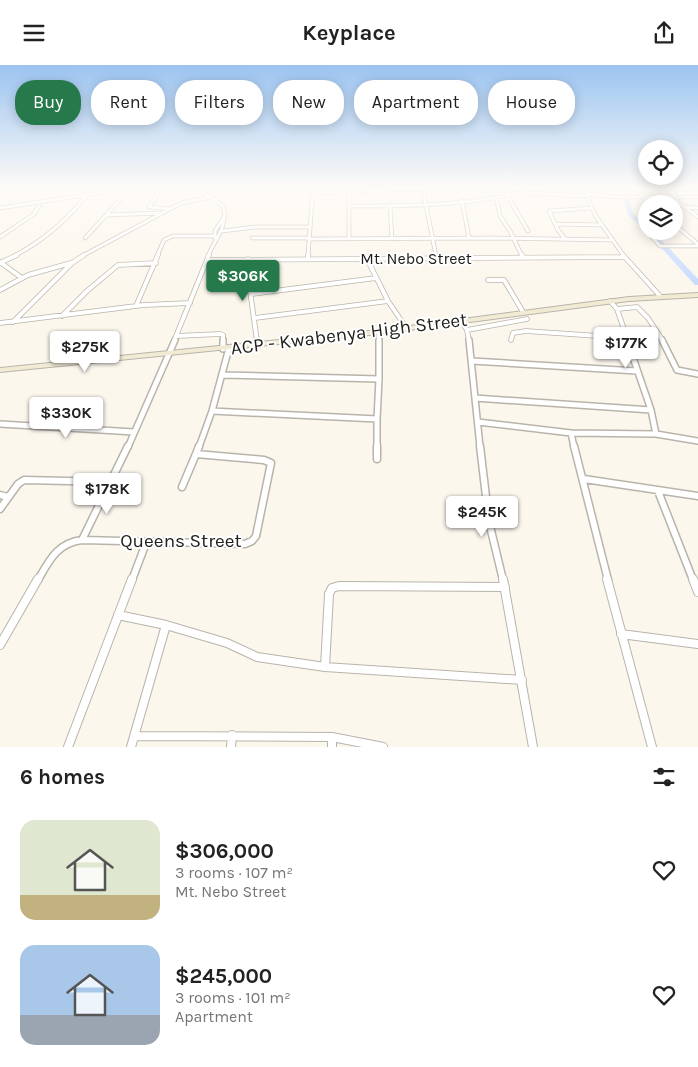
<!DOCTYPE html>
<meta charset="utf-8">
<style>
body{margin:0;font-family:Karla,sans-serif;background:#f2f2f2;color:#222;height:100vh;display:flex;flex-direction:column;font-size:19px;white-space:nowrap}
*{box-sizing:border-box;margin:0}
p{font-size:16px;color:#767676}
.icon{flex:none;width:28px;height:28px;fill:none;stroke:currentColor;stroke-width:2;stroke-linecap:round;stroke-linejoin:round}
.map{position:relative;height:682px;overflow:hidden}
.drawer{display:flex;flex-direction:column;background:#fff;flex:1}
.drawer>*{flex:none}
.hud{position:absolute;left:15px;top:15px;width:669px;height:45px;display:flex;gap:10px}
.fabs{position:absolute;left:638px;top:75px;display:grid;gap:10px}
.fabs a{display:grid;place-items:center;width:45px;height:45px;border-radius:50%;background:#fff;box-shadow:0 2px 12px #0003;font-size:25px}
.price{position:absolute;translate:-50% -42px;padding:0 11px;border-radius:5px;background:#fff;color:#222;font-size:16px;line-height:32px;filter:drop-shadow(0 1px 2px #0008)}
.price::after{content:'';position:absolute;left:50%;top:30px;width:15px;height:11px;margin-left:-8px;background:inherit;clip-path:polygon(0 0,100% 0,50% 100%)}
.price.current{background:#26794b;color:#fff}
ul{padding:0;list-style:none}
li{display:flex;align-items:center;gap:15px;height:125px;padding:0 20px}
li span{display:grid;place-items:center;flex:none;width:140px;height:100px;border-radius:15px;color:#555}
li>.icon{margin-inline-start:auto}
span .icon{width:60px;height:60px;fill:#fffc;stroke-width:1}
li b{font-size:21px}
h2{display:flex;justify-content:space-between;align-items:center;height:60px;padding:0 20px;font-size:21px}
.pill{padding:0 18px;border-radius:20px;background:#fff;box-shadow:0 2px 12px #0003;font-size:18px;line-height:45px}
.pill.current{background:#26794b;color:#fff}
header{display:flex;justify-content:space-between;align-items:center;height:65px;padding:0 20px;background:#fff;font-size:22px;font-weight:700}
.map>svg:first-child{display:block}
</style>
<header><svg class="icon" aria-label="menu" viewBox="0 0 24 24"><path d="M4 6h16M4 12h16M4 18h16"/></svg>Keyplace<svg class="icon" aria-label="share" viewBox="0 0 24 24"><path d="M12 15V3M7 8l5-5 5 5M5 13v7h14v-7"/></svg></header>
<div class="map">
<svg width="698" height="682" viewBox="0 0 698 682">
<rect width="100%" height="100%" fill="#fcf7ed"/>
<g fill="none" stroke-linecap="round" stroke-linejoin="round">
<!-- river -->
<path fill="#c8dbfe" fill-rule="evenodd" d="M626 131 629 133 633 148 646 161V166H653L698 214V220H695L647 167 646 166 628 150 623 133Z"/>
<defs>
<path id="street-far4" d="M161 123 149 142 170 144
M197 123 223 141C229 160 215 174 208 191
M349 123V174
M584 123 595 150 624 191
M636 123 649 139
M669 123 679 138 698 152
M423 125 436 191
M0 127 24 123
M313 128 446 123
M525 128 587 131
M587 129 615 132H698
M507 130 528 166
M496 132 500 151 510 166 522 191
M462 136 469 173
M350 141C403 141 484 141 533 123
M390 141 392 174
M686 142 698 143
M0 143 132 123
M106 150 160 148
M555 159 602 160
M674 159 698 179
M222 166 256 162H309
M650 166 655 172
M0 172 34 149 41 137
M652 172 660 181H698
M85 173 119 136 122 126
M215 173V166L224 152
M252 173H308
M308 174 494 173 613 175
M565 174 558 165 549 146 592 143
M14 191C43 176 66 156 86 131
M82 191 181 138 212 132
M157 191 164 175 173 171H214
M308 191 313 123"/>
<path id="street-far3" d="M308 190V194
M435 190 436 194
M522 190 523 193
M623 190 660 231
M248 194 247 204 257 276
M367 194 388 236 407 264
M208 195 624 192
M0 197 22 213
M0 198 17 190
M488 215H504L523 247
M0 225 28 210 71 198
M251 229 376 213
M610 236 617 244 628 276
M136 241 158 190
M617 244 637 242 648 253 663 276
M62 251 87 226 118 200 156 198
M255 253 388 236
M461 256 467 265 469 276
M13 257 72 198 84 190
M0 258 144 240 190 238
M467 265 527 254
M379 267V276
M176 271 220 269 223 270V276
M511 275 513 268 526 266 627 273
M174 276 209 190"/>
<path id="street-far2" d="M223 275V284
M257 275 258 280
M469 275 480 382
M627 275 651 345 656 369
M662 275 677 305 698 309
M472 296 637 306
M379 314V275
M475 333 651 345
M212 346 377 354 379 314 223 310
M377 354V382
M478 357 571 368 656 369 698 376
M0 359 134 367
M571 368 574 382
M128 382 175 275
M199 382 212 346 229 283"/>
<path id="street-far1" d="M377 381V394
M480 381 489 457 503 515
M574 381 608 515
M584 414 698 431
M182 422 196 389
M658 426 693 515
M0 430 8 432
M0 444 18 419 24 415 112 417
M82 475 245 479 252 476 256 471 271 398 264 395 196 389 199 381
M38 515C49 496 57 478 82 475L128 381
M132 515 146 478"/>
<path id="street" d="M503 514 533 682
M607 514 652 682
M693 514 698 527
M118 550 166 560 227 578 257 592 325 602 522 615
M621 569 698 579
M0 580 38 514
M325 602 329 529 332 523 339 521 505 522
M134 671 332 672 383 682
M332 672V682
M68 682 132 514
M131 682 166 560
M231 682 232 670"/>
<path id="secondary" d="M698 228V232L629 236 379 269 0 307V303L379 265 629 232Z"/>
</defs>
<!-- street-far4 casing -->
<use href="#street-far4" stroke="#b9b4ab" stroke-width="4.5"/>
<!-- street-far3 casing -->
<use href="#street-far3" stroke="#b9b4ab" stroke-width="5.5"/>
<!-- street-far2 casing -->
<use href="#street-far2" stroke="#b9b4ab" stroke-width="8"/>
<!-- street-far1 casing -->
<use href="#street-far1" stroke="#b9b4ab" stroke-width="9"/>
<!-- street casing -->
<use href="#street" stroke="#b9b4ab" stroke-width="10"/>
<!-- secondary casing -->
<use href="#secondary" stroke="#b9b4ab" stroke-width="2"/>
<!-- street-far4 -->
<use href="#street-far4" stroke="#fff" stroke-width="3"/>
<!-- street-far3 -->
<use href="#street-far3" stroke="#fff" stroke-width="4"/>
<!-- street-far2 -->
<use href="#street-far2" stroke="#fff" stroke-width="5"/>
<!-- street-far1 -->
<use href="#street-far1" stroke="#fff" stroke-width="6"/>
<!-- street -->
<use href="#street" stroke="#fff" stroke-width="8"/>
<!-- secondary -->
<use href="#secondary" fill="#f2ebd4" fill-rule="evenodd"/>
</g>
<!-- sky -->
<linearGradient id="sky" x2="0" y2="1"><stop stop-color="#9bc4f1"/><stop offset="0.56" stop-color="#fefbf7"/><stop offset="1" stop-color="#fefbf7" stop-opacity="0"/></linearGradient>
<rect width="698" height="219" fill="url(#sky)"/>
<g text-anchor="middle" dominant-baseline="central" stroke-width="4" stroke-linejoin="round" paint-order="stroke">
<!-- far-street labels -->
<g font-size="16" fill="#21201c" stroke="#fff">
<text x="416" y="193">Mt. Nebo Street</text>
</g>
<!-- street labels -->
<g font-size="19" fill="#21201c" stroke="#fff">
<text transform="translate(349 269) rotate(-7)">ACP - Kwabenya High Street</text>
<text x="181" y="476">Queens Street</text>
</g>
</g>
</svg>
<div class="fabs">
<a><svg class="icon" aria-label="locate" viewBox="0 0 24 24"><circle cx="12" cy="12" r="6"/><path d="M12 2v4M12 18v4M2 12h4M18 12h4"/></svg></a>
<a><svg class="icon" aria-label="layers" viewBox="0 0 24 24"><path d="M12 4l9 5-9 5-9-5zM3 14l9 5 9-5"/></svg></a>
</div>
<b class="price current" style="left:243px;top:237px">$306K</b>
<b class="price" style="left:626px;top:304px">$177K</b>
<b class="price" style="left:85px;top:308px">$275K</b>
<b class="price" style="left:66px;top:374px">$330K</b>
<b class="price" style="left:107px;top:450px">$178K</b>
<b class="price" style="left:482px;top:473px">$245K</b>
<div class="hud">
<a class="pill current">Buy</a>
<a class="pill">Rent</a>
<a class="pill">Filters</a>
<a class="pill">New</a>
<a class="pill">Apartment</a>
<a class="pill">House</a>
</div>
</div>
<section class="drawer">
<h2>6 homes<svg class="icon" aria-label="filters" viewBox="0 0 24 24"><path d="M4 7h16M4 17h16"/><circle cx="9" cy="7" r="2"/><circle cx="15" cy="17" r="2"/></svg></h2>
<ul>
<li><span style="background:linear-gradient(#dfe7d0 75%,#c2b280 0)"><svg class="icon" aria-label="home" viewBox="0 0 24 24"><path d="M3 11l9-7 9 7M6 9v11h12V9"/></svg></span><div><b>$306,000</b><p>3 rooms · 107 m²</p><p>Mt. Nebo Street</p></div><svg class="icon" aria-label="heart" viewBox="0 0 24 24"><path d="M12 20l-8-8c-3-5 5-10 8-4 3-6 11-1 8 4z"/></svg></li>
<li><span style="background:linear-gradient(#a9c7e8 70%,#9aa5b1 0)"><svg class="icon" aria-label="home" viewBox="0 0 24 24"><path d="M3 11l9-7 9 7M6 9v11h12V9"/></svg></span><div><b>$245,000</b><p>3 rooms · 101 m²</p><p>Apartment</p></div><svg class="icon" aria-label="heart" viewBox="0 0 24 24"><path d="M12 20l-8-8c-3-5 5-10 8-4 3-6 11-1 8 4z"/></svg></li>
</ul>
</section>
